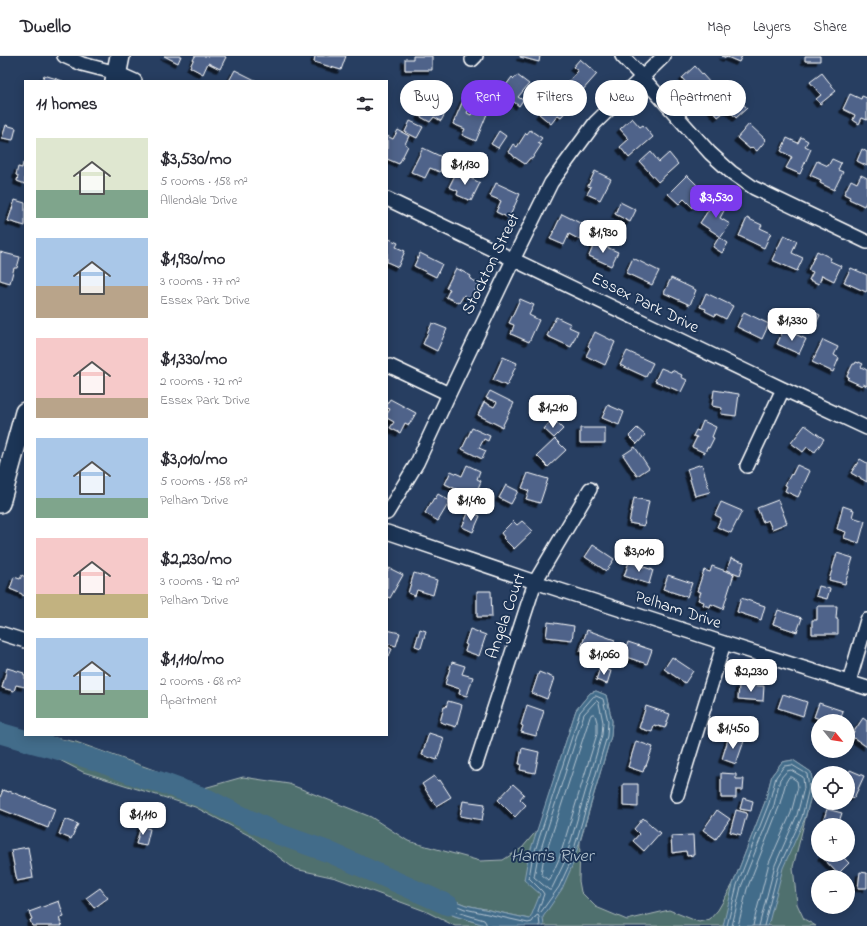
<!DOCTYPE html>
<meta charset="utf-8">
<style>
body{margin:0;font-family:"Indie Flower",sans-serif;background:#f7f7f7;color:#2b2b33;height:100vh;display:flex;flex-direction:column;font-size:15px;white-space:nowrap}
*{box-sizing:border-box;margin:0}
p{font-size:13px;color:#7c7c81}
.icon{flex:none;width:22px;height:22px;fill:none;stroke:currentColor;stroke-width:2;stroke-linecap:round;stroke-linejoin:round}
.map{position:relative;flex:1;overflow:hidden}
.sheet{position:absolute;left:24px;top:24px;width:364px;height:656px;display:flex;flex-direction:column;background:#fff;border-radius:0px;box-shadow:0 2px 10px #0003}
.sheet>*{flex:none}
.banner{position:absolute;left:400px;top:24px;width:380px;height:36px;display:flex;gap:8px}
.needle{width:26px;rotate:120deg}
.fabs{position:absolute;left:811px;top:658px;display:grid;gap:8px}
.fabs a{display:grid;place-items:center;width:44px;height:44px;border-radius:50%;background:#fff;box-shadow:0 2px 10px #0003;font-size:20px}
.price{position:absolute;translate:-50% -34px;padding:0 9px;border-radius:8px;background:#fff;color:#222;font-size:13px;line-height:26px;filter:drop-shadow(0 1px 2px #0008)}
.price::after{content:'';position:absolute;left:50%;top:24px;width:12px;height:9px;margin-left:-6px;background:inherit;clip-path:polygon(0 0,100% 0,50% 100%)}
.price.selected{background:#7c3aed;color:#fff}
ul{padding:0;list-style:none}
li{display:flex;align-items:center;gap:12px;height:100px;padding:0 12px}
li span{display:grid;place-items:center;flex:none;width:112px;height:80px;border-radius:0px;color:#555}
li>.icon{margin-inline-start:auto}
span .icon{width:48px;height:48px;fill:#fffc;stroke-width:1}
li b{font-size:17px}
h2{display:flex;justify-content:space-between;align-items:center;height:48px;padding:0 12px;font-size:17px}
.pill{padding:0 14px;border-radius:18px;background:#fff;box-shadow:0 2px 10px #0003;font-size:14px;line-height:36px}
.pill.selected{background:#7c3aed;color:#fff}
header{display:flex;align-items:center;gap:24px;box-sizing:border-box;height:56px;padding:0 20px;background:#fff;border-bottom:1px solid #e1e1e2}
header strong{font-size:19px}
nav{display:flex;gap:22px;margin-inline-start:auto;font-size:14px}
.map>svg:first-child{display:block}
</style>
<header>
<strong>Dwello</strong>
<nav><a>Map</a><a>Layers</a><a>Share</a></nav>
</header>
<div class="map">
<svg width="867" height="870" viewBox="0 0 867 870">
<defs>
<filter id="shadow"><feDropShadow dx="-3.5" dy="3.5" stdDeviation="0" flood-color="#0009"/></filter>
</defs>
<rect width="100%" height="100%" fill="#273e61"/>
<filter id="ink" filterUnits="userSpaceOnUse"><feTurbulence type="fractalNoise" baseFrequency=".025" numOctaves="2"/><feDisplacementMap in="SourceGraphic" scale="8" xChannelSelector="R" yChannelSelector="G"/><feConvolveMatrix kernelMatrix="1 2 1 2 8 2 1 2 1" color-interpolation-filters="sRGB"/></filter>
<g filter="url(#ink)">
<!-- green -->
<path fill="#506f6e" stroke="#a8b7b6" d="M596 635 606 639 612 665 611 680 580 786 579 825 581 836 596 851 627 864 669 854 699 866 710 863 718 854 733 828 765 746 772 719 782 706 793 704 811 716 813 732 793 811 797 848 804 863 816 870H543L530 863 466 849 430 835V849L455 860 488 870H455L425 855 336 822 295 813 252 781 195 751 83 716 36 692 0 683V667L13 674 25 676V679H40L76 686 204 732 243 721 289 728 371 761 408 785 480 805 503 804 522 792 538 773 576 654 590 637Z"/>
<!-- water -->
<path fill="#436c8a" stroke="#8ea7b9" d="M596 635 606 639 612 665 611 680 573 808 562 833 543 861 544 870H488L455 860 430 849 423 837 430 835 466 849 530 863 540 838 524 824 528 802 576 654 590 637Z
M793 704 811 716 813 732 805 762 783 812 768 870H723L733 828 765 746 772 719 782 706Z"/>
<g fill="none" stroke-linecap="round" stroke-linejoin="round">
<!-- shore -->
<path stroke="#b4c4d0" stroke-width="1" d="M596 640 603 643 608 665 607 680 570 807 559 831 541 856 539 857 538 855 544 838 542 835 529 822 532 804 580 656 593 641Z
M597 645 599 647 603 666 602 679 565 805 554 828 551 834H549L534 821 537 805 584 658 595 646Z
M592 658H594L595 659 597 666V678L559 803 550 823 548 824 541 818 543 806 590 661Z
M486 870V867L484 864 457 856 433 846 432 843 435 841 465 853 528 867 532 866 536 860 538 859 539 861 540 870
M727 870 737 829 769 747 776 721 784 710 792 709 807 718 809 732 802 761 779 811 764 870
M732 870 741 831 774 749 780 723 787 715 791 714 803 721 804 732 797 759 775 809 759 870
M738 870 747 833 779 751 786 726 789 721H791L797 725 798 731 791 757 769 807 754 865 753 870"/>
<!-- river -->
<path stroke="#436c8a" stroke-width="21" d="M0 677 31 686 65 695 95 704 143 722 160 726 207 743 222 751 278 778 329 796 448 849"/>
</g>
<!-- building -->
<path fill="#50648a" stroke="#fff" filter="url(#shadow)" d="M164 0H181L178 7Z
M195 0H224L226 1 220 13 208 7 203 18 190 11Z
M315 0H346L341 14 314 6Z
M413 0H432V14H405V3H413Z
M520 0H540L539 6 520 1Z
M722 0H742L739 6 727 1 726 2Z
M805 0H820V5H805Z
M580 3 597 18 581 36 569 25 578 15 573 11Z
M695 10 711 28 700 38 695 33 693 35 682 22Z
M235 14 257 25H229Z
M822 17 836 35 820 48 816 43 821 39 810 26Z
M44 19 63 25H42Z
M517 19 529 28 518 41 523 44 519 50 501 36 512 21 514 23Z
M430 27 443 35 437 46 448 52 441 65 434 61 430 66 419 60 421 57 415 53Z
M561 33 575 45 561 61 558 59 551 68 539 58Z
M729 33 747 52 736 62 728 53 718 61 709 50Z
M850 38 861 43 862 40 867 42V64L862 62 859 68 853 64 855 59 843 53Z
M464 42 472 46 467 57 471 59 476 47 489 53 476 85 462 79 465 73 453 68Z
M632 62 640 71 643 69 653 81 629 102 620 91 629 83 620 73Z
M410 65 423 71 417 82 405 76Z
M749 68 766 84 757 95 752 91 750 93 737 82Z
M6 69 16 72 13 84 2 82Z
M398 74 409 80 405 88 408 90 399 108 387 103V80L393 83Z
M530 74 542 82 538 87 541 89 532 103 530 102 525 108 513 100V99L508 96 513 88 517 91 526 77 527 78Z
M499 75 506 80 498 92 491 88Z
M801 81 808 85 805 90 811 93 800 118 786 112 792 101 781 95 787 82 798 87Z
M423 92 446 103 440 116 430 112 425 122 411 116Z
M862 93 867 96V110L857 105Z
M651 96 659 106 669 97 678 108 658 126 640 106Z
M832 103 841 107 838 114 843 116 834 134 820 127 821 124 810 119 817 105 828 110Z
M23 107H25V128L17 125 18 120 16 119 18 111 22 112Z
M457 115 480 127 471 145 457 139 458 135 449 131Z
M595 115 611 123 600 144 587 138 591 131 588 130Z
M687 119 698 130 695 133 704 141 693 152 684 143 679 148 668 138Z
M861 119 867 122V144L864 150 849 143 850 141 844 138 851 124 857 127Z
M496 127 520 138 509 162 496 156 501 145 490 140Z
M15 144 25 147V170L8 165Z
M715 144 726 151 720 162 730 168 721 181 700 167Z
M620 146 636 154 630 166 615 158Z
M562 158 586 170 580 184 569 178 564 189 550 183Z
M747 162 762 169 760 172 771 177 764 192 739 180Z
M784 179 797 185 792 197 803 202 797 215 772 204Z
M719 181 728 187 722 197 713 191Z
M387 182 398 187 396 191 405 195 398 211 387 206Z
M595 186 618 196 611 210 589 200Z
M817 195 831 202 830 205 841 210 834 225 822 219 819 228 809 224 813 216 808 214Z
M0 196 20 201 17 212H14L10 227 0 224Z
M420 197 442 208 436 221 414 210Z
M633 202 659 215 652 229 626 217Z
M456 212 471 220 470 223 479 227 471 243 464 239 459 247 446 241 450 233 446 232Z
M851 212 867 219V234L866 236 844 226Z
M671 222 696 234 690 249 664 237Z
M706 237 733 250 726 263 716 258 715 260 705 255 706 253 700 251Z
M520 243 534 249 529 259 539 264 529 286 511 278 514 269 509 267Z
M812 255 820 259 814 272 806 268Z
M744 256 769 268 762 283 737 271Z
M556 261 571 268 569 271 578 275 571 291 547 280Z
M432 267 447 273 437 295 423 288Z
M784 273 806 283 799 298 777 288Z
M595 276 615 286 605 309 586 300 590 292 588 290Z
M823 284 838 291 834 299 839 302 833 316 812 306Z
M627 295 653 307 646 321 620 309Z
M503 301 517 307 507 330 493 324Z
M856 306 859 307V306L863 308 861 311 867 314V330L863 328 862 330 847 323 849 321 847 320 853 308H855Z
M661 312 671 316 672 314 682 319 681 321 687 324 681 336 655 325Z
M714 334 739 338 736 360 721 358 722 352 712 350Z
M490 335 514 347 502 371 478 359 484 346 494 351 497 346 486 342Z
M390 343 416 357 409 369 405 367 400 377 390 372 394 366 387 362V358L390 353 387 352V348Z
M608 349 624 356 619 369 602 362Z
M553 363 563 373 554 382 544 373Z
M703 365 716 371 712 381 714 382 709 392 707 391 705 397 692 391 697 381 693 380 696 374 699 375Z
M805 369 824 383 815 396 807 391 803 396 791 387Z
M472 372 490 380 488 385 484 383 479 392 486 395 482 403 462 393Z
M580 372H605V387H580Z
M637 372 645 379 637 388 629 380Z
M555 383 566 394 548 411 537 400Z
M635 391 649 412 637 420 623 399Z
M860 403 867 407V426L851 417Z
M702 408 710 436 695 440 687 413Z
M467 409 480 415 477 423 481 425 477 435 472 433 469 439 445 428 451 415 462 420Z
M797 409 810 415 798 441 785 435 787 430 785 429 791 418 792 419Z
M528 417 548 423 540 447 526 443 529 435 522 432Z
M506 429 518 435 511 448 499 442Z
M438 438 450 445 438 465 425 457 434 442 435 443Z
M634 442 649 445 644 470 629 467Z
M778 444 787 467 772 473 768 464 763 466 757 452Z
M721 446 742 455 731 477 717 471 721 462 715 459Z
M843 450 854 454 852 461 865 465 859 487 844 482 846 476 837 473Z
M469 455 480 460 473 476 462 471Z
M513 465 517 469 522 465 533 475 514 493 503 482 504 481 501 477Z
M593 489 614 503 606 515 585 501Z
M837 497 853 502 845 528 829 524Z
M731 502 744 506 740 519 727 514Z
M629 506 653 514 649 528 624 520Z
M712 510 734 518 723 553 711 548 710 551 703 549 704 546 698 544 701 536 697 535 704 514 710 516Z
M389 512 403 519 390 542 387 541V516Z
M414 517 437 524 433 539 417 534 415 540 408 537Z
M22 519 25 521V540L22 539V538L10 533 14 521 20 523Z
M668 519 692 527 687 541 663 533Z
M819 530 830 533 827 543 816 540Z
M477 535H491L492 561H477Z
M741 542 765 550 761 564 737 556Z
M817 550H837L836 563H838V578H812V564H817Z
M778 554 802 562 797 576 773 568Z
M548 566 574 570 572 584 546 581Z
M420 573 426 575 421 592 415 590Z
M470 573 486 579 479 600 465 595 467 589 465 588Z
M387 574 400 577 396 590 389 588 388 591 392 593 389 600H387Z
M587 574 615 584 608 604 600 602 598 606 586 602 587 597 580 595Z
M628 586 652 594 647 608 623 600Z
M672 601 693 615 685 627 664 613Z
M452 606 465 610 462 618 473 621 467 640 459 638 460 633 445 628Z
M7 612 24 617 23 618 25 619V631L16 629 14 635 2 632Z
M600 612 611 615 607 628 596 624Z
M539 616 554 622 547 643 532 637Z
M739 629 764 630 763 645 738 643Z
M783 638 807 646 803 660 778 652Z
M448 645 462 649 456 671 440 666 444 651H446Z
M819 647 843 655 840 665H826L814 661Z
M527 649 544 655 536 680 521 676 523 670 521 669Z
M646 650 670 658 665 672 654 669 652 676 639 672Z
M863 662 867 665V691L851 680Z
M429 677 444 682 437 704 422 699Z
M729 680 744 685 736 708 722 703Z
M636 685 653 691 646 710H645L643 716 628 711Z
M522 692 539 696 535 717 520 714 521 708H519Z
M850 714 864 720 854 742 848 740V718Z
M721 717 736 718V723H744L743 734H736V742H721Z
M434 720 438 725 440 724 451 741 436 750 422 728Z
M513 728 524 738 520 743 526 749 515 761 498 744Z
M623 728H638V751L623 750Z
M3 734 9 736V735L55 753 48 772 0 753V741Z
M743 742 753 745 751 755 740 753Z
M463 745 485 748 482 764 460 760Z
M827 753 842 757 838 769H822Z
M717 754 730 763 716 783 703 774Z
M736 754 747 757 741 779 730 776Z
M643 762 660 777 644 795 633 785 639 778 634 773Z
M65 763 78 768 71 783 59 778Z
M141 770 150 773 146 790 136 788Z
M693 779 694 799 687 800 686 795 672 797 671 780Z
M28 791 33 822 17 825 11 794Z
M823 799H841L849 807 838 818 821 800Z
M860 816 867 817V832H858Z
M100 832 108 842 94 852 86 842Z
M59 845 64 861 59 862 62 870H32L30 864 32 863 29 856Z"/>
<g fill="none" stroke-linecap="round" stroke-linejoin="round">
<defs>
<path id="minor" d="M64 0 82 8 117 17 135 25
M622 0 642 21 710 97 731 116 754 132 867 186
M472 4 476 0
M387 143 783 333 867 372
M390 310 449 338
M747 410 783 333
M387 457 417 407 449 338 513 204 551 127 595 67 664 0
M387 476 535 526 724 587 867 632
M0 577 25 585
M849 626 867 564
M476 708 535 526 590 433
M677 739 724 587"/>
<path id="secondary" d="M115 25 120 0
M0 447 25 356"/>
</defs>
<!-- minor casing -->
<use href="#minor" stroke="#fff" stroke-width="16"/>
<!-- secondary casing -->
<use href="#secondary" stroke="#fff" stroke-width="22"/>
<!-- minor -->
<use href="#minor" stroke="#1d3557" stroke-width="13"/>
<!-- secondary -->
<use href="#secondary" stroke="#1d3557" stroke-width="19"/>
</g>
</g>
<g text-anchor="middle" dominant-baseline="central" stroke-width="4" stroke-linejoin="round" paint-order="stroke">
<!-- street labels -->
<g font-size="17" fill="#fff" stroke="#1d3557">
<text transform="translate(491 208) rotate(-64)">Stockton Street</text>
<text transform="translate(645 247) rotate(26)">Essex Park Drive</text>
<text transform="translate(678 554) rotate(18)">Pelham Drive</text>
<text transform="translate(506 560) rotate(-71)">Angela Court</text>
</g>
<!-- water labels -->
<g font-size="18" font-style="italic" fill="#b4c4d0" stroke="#1d3557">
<text x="552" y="801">Harris River</text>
</g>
</g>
</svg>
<div class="fabs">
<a><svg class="needle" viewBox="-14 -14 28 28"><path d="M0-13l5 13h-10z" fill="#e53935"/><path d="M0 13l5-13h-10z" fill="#7c7c81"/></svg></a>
<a><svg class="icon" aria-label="locate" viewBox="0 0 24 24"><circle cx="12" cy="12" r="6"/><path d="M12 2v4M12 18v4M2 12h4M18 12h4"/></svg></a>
<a>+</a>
<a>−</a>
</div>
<b class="price" style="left:465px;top:130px">$1,130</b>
<b class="price selected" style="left:716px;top:163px">$3,530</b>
<b class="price" style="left:603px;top:198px">$1,930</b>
<b class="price" style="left:792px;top:286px">$1,330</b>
<b class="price" style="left:553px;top:373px">$1,210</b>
<b class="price" style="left:471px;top:466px">$1,490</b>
<b class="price" style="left:639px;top:517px">$3,010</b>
<b class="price" style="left:604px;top:620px">$1,060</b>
<b class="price" style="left:751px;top:637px">$2,230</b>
<b class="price" style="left:733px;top:694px">$1,450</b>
<b class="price" style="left:143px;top:780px">$1,110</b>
<div class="banner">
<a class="pill">Buy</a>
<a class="pill selected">Rent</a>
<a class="pill">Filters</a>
<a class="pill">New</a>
<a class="pill">Apartment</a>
</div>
<section class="sheet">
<h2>11 homes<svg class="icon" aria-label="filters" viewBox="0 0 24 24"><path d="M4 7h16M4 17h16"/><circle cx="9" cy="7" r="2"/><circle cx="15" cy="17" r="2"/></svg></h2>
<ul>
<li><span style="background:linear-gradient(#dfe7d0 65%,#7fa58c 0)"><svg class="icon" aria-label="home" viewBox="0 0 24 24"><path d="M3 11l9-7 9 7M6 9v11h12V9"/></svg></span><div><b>$3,530/mo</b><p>5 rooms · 158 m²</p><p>Allendale Drive</p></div></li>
<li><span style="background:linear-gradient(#a9c7e8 60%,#b9a48a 0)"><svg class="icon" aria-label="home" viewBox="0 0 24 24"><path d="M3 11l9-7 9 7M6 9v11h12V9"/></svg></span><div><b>$1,930/mo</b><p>3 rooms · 77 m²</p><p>Essex Park Drive</p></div></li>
<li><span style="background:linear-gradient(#f6c9c9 75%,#b9a48a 0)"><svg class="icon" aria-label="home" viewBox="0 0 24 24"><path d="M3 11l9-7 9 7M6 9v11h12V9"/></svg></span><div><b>$1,330/mo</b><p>2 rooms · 72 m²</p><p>Essex Park Drive</p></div></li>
<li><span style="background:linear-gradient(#a9c7e8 75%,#7fa58c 0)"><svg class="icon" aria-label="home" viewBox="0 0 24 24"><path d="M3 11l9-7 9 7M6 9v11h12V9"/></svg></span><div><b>$3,010/mo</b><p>5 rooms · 158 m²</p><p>Pelham Drive</p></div></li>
<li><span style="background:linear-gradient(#f6c9c9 70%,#c2b280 0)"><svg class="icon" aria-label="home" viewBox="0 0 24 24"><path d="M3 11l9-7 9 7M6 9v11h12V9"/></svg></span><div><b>$2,230/mo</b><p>3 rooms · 92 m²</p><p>Pelham Drive</p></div></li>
<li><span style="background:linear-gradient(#a9c7e8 65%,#7fa58c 0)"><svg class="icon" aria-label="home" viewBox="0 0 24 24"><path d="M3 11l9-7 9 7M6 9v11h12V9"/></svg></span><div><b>$1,110/mo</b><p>2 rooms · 68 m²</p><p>Apartment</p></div></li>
</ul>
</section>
</div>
